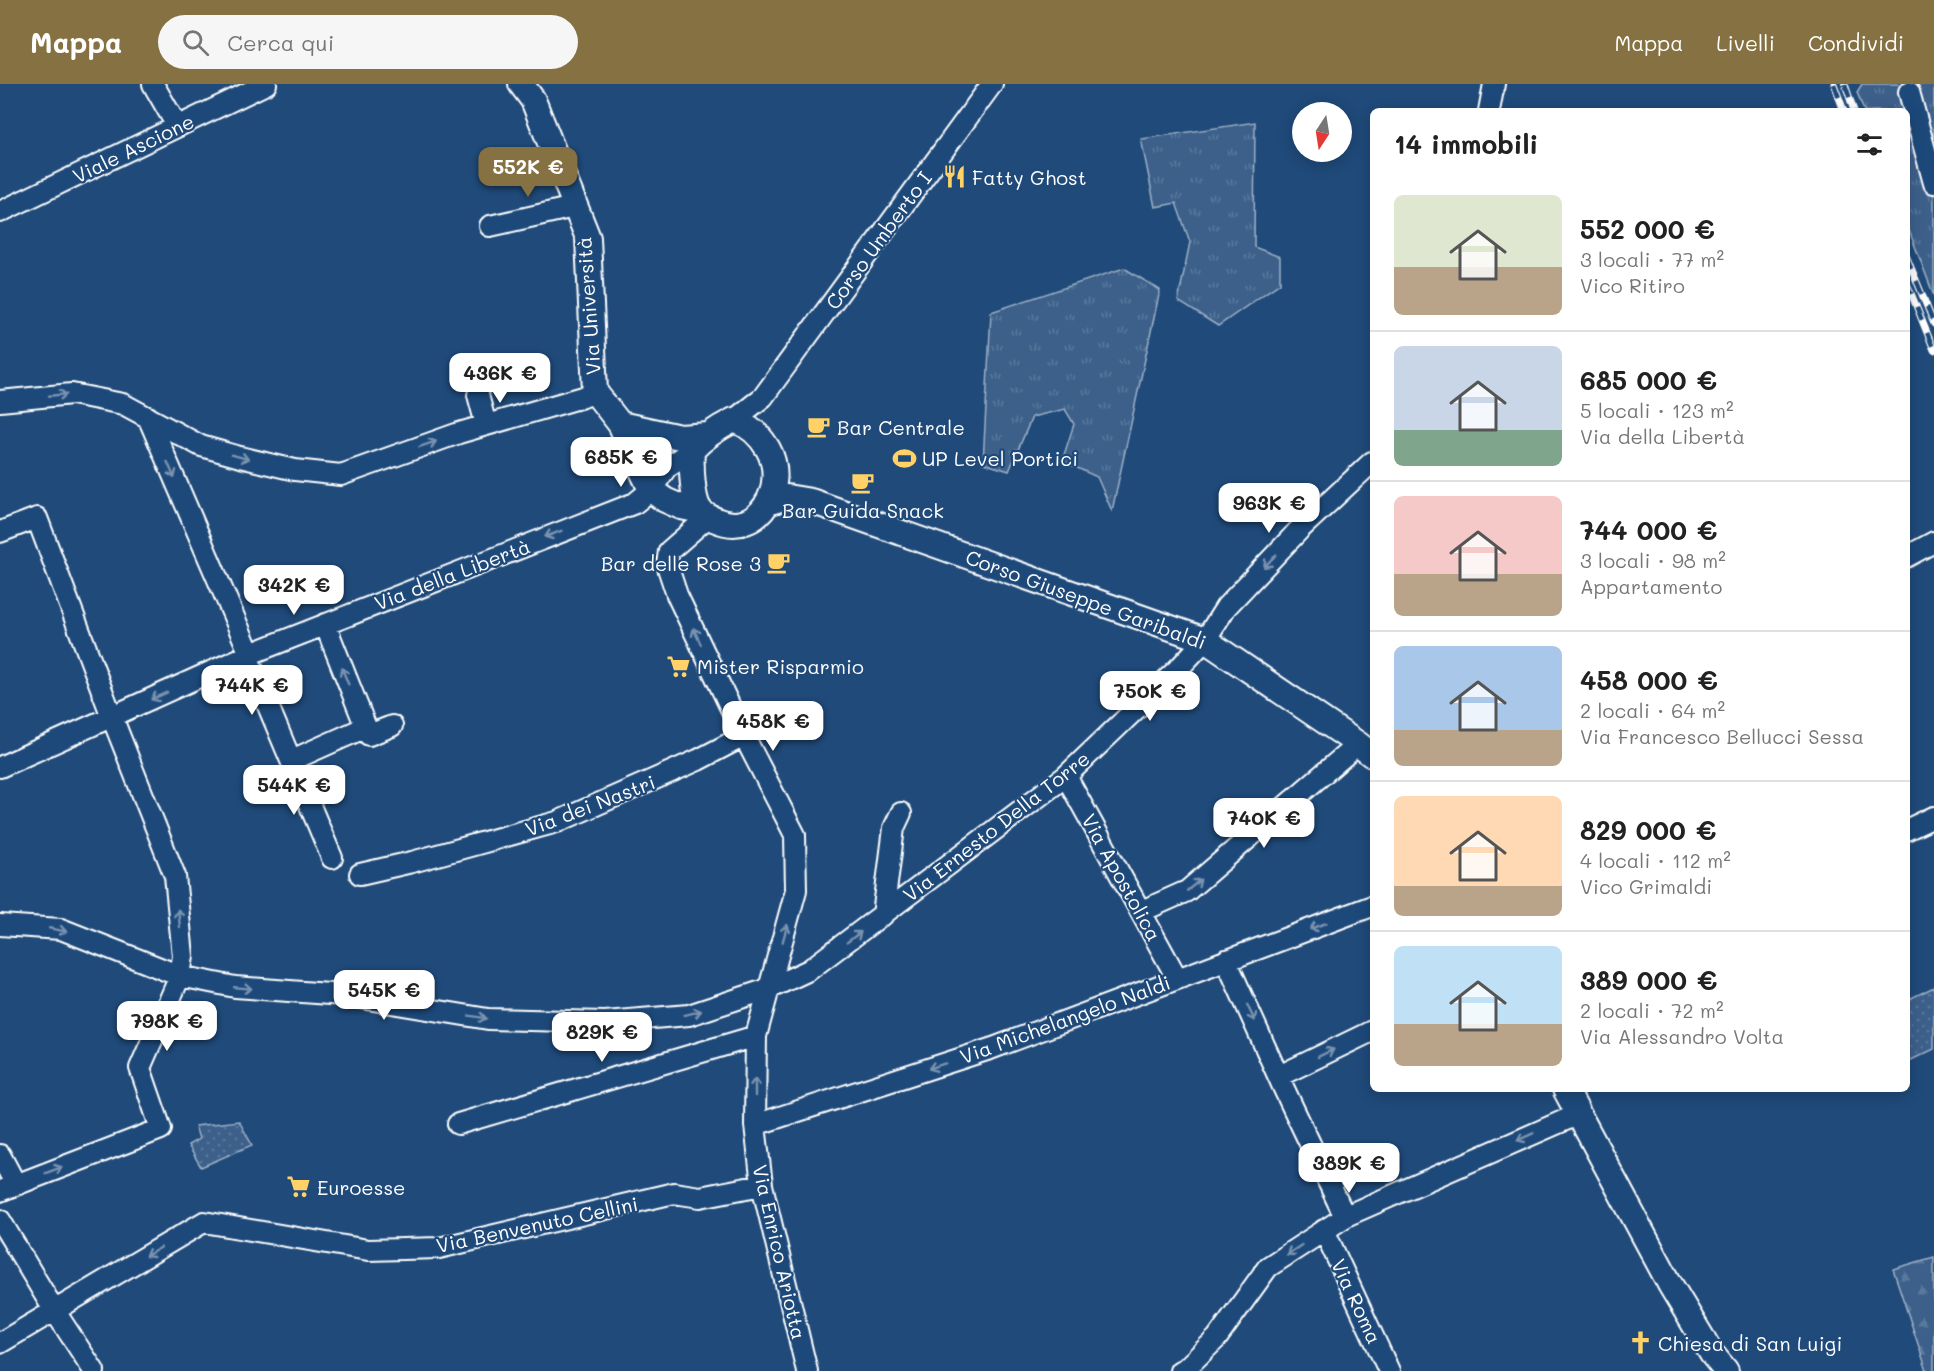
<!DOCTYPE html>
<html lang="it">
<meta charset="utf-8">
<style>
body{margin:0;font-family:Mali,sans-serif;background:#f6f6f6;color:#222;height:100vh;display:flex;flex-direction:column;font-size:22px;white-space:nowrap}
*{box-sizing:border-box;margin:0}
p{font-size:20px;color:#767676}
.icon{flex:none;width:33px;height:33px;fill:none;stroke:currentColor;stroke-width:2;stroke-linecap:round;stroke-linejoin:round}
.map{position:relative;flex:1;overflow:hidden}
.details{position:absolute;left:1370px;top:24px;width:540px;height:984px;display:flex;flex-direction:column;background:#fff;border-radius:9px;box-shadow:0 3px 15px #0003}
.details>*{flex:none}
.needle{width:39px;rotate:192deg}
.fabs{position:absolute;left:1292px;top:18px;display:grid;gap:12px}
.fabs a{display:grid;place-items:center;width:60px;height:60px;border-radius:50%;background:#fff;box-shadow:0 3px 15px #0003;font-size:30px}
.price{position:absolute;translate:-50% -51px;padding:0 14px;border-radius:12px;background:#fff;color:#222;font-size:20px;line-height:39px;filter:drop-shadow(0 2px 3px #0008)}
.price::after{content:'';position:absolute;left:50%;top:36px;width:18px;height:14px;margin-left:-9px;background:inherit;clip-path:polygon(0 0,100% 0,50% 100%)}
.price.selected{background:#857141;color:#fff}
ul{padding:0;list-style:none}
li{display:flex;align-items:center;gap:18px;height:150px;padding:0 24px}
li+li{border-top:2px solid #e0e0e0}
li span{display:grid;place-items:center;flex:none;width:168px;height:120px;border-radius:9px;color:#555}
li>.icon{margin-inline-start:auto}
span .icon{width:72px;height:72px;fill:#fffc;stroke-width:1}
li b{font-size:26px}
h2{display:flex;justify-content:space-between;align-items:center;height:72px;padding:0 24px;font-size:26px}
header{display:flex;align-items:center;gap:36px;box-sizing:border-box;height:84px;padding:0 30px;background:#857141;color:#fff}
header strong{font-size:28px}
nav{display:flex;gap:33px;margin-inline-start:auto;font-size:21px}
.search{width:420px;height:54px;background:#f6f6f6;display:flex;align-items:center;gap:15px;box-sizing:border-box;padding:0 21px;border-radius:33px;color:#767676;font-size:22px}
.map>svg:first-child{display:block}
</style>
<header>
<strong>Mappa</strong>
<div class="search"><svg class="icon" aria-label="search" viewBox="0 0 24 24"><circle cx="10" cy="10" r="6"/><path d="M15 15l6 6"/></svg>Cerca qui</div>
<nav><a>Mappa</a><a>Livelli</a><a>Condividi</a></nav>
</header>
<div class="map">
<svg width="1934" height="1287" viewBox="0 0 1934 1287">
<defs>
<pattern id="grass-tufts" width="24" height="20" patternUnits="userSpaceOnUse" patternTransform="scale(1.5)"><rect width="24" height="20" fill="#3c618b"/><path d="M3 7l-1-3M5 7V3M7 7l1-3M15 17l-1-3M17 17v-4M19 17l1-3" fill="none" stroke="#59799c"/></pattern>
<pattern id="forest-firs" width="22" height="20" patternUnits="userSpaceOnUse" patternTransform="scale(1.5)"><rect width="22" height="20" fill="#3c618b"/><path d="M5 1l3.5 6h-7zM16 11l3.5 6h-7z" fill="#59799c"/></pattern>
<pattern id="garden-dots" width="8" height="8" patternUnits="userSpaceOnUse" patternTransform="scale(1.5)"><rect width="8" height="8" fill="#3c618b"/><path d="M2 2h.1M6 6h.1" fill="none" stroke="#59799c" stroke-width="1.8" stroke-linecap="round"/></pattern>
</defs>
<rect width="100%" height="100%" fill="#1f4a7a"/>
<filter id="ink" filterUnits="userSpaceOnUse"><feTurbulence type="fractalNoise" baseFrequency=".0167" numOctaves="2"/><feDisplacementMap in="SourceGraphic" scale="12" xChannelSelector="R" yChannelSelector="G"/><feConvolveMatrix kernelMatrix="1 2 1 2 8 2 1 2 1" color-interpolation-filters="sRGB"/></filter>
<g filter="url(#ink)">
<!-- grass -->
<path fill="url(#grass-tufts)" stroke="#9eb0c5" stroke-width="1.5" d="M1862 0H1934V212L1907 141 1906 27H1864L1857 8Z
M1255 38 1254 163 1280 173V199L1218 242 1178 217 1190 158 1176 119 1155 123 1141 55Z
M1124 184 1160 206 1112 427 1097 393 1062 377 1074 340 1065 325 1032 333 1009 387 983 379 991 228Z"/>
<!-- forest -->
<path fill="url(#forest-firs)" stroke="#9eb0c5" stroke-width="1.5" d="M1934 1173V1287H1927L1893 1185Z"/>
<!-- garden -->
<path fill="url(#garden-dots)" stroke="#9eb0c5" stroke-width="1.5" d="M1934 903V965L1907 978V916Z
M239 1037 252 1061 201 1083 188 1061 199 1055 195 1042Z"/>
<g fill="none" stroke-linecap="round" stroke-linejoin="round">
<defs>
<path id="minor" d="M153 0 177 42
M1909 8 1934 99
M1489 27 1494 0
M0 128 266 0
M490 142 574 123
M478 311 486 341
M0 317 72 310 123 320 201 362 240 373 295 386 341 391 459 349 583 313 595 308
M148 333 250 570
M734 336 763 313 992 0
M708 433 669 467 667 481 677 511 744 652 795 751 796 806 756 952 755 1041 762 1101 807 1287
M0 448 37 434 112 633 175 792 183 872 180 892 140 984 161 1045 0 1107
M1906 473 1934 458
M325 540 369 651 392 642
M247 572 332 774
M292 676 366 643
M0 683 250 570 635 419 651 406 667 383 692 366
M1066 692 1177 894
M1906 746 1934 733
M360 790 412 778 557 738 698 676 744 652
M1142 827 1187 807 1358 660
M883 831 894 744 901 729
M0 841 61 845 180 892 235 903 343 911 488 935 605 938 689 931 768 905 809 886 1066 692 1181 582 1205 556 1226 523 1298 447 1372 378
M1226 876 1284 1005 1345 1133
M1279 992 1372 947
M458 1040 756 952
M755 1041 993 964 1372 822
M0 1071 16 1101
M0 1136 54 1226 94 1287
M1324 1146 1389 1287
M0 1259 204 1138 368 1166 439 1164 674 1109 700 1113 762 1101
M1180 1287 1186 1284 1217 1254 1268 1183 1348 1131 1579 1030"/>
<path id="major" d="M521 0 533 16 588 154 595 308 620 340 651 406 665 416 681 423 701 427
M734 336C749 341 760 351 768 365 788 401 760 455 716 436 710 433 704 431 700 426 692 415 691 380 692 366 704 353 718 344 734 336Z
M620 340 680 353 708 351
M767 419 787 413 811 417 1205 556 1358 660 1372 671
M1565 1005 1671 1202 1712 1270 1726 1287"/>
</defs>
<!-- minor casing -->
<use href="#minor" stroke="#fff" stroke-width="24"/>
<!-- major casing -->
<use href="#major" stroke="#fff" stroke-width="28"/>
<!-- minor -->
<use href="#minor" stroke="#1f4a7a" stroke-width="20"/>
<!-- major -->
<use href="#major" stroke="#1f4a7a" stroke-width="24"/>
<defs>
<path id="rail" d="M1834 0 1844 27
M1845 0 1854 27
M1906 171 1934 240
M1906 197 1934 266"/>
</defs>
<!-- rail casing -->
<use href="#rail" stroke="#fff" stroke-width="7"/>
<!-- rail -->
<use href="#rail" stroke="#1f4a7a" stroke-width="4.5" stroke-dasharray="14" stroke-linecap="butt"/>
</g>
<!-- one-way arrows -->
<defs><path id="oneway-shaft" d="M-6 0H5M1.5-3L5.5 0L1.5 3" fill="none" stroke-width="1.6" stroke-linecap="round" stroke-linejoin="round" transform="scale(1.5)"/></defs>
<g stroke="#7992af">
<use href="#oneway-shaft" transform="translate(58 311) rotate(-5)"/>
<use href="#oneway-shaft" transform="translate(428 360) rotate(-19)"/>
<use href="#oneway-shaft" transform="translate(240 373) rotate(15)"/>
<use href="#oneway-shaft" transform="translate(171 386) rotate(67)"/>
<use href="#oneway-shaft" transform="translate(553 450) rotate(159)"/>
<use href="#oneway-shaft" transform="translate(1270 477) rotate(134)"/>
<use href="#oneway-shaft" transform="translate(697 552) rotate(-115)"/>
<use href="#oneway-shaft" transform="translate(345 592) rotate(-112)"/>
<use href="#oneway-shaft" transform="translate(159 612) rotate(156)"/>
<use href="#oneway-shaft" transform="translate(1194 801) rotate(-40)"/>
<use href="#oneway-shaft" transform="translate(179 834) rotate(-96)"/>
<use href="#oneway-shaft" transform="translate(1318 842) rotate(160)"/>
<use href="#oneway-shaft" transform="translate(58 846) rotate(11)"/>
<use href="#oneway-shaft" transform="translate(785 849) rotate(-75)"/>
<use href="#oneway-shaft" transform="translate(854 853) rotate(-37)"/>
<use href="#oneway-shaft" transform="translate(243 904) rotate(5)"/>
<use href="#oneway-shaft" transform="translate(693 929) rotate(-14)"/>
<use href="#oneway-shaft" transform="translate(1251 929) rotate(65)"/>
<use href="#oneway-shaft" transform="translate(478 933) rotate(9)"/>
<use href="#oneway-shaft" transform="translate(1326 969) rotate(-26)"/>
<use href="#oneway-shaft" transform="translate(937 982) rotate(162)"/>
<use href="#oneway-shaft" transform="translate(755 1003) rotate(-90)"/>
<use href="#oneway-shaft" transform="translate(1525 1053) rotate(156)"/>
<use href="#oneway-shaft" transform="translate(54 1086) rotate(-21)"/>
<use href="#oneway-shaft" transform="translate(1294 1166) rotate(147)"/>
<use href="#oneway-shaft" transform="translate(153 1168) rotate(150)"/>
</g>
</g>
<!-- icons -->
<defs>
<symbol id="restaurant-bare" viewBox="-9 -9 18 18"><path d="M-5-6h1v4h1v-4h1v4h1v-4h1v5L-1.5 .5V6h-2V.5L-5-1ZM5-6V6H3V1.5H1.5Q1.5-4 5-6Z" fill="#ffd166" stroke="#1f4a7a" stroke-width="2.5" paint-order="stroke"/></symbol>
<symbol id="cafe-bare" viewBox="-9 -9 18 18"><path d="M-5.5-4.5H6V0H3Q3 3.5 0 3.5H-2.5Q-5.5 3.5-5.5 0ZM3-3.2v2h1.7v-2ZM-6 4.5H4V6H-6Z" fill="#ffd166" stroke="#1f4a7a" stroke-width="2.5" paint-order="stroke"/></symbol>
<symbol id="stadium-bare" viewBox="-9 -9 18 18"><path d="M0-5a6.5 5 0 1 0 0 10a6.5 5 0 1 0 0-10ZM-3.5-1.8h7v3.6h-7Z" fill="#ffd166" stroke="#1f4a7a" stroke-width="2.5" paint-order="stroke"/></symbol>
<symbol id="supermarket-bare" viewBox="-9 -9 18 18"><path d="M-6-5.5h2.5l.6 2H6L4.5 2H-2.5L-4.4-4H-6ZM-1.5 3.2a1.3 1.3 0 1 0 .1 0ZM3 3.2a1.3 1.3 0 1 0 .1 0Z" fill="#ffd166" stroke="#1f4a7a" stroke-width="2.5" paint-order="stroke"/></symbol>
<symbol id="church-bare" viewBox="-9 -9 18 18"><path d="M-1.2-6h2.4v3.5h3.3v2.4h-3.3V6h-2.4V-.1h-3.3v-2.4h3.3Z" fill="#ffd166" stroke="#1f4a7a" stroke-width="2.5" paint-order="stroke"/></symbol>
</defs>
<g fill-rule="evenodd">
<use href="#restaurant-bare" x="938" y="76" width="33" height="33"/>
<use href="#cafe-bare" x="802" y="326" width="33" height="33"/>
<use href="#stadium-bare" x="888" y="358" width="33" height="33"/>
<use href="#cafe-bare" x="846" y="382" width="33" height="33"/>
<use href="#cafe-bare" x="762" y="462" width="33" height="33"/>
<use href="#supermarket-bare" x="662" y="566" width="33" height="33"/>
<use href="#supermarket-bare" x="282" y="1086" width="33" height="33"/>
<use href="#church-bare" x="1624" y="1242" width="33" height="33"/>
</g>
<g text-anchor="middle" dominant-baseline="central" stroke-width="4.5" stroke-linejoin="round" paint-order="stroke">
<!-- street labels -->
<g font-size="20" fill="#fff" stroke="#1f4a7a">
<text transform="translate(133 64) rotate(-26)">Viale Ascione</text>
<text transform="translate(878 156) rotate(-54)">Corso Umberto I</text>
<text transform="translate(588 222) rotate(-94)">Via Università</text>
<text transform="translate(452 490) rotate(-21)">Via della Libertà</text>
<text transform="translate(1086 515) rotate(20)">Corso Giuseppe Garibaldi</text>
<text transform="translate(590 721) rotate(-21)">Via dei Nastri</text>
<text transform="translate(996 742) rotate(-38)">Via Ernesto Della Torre</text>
<text transform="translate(1122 793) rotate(61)">Via Apostolica</text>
<text transform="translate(1065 935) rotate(-20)">Via Michelangelo Naldi</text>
<text transform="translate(537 1140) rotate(-12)">Via Benvenuto Cellini</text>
<text transform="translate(780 1168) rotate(77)">Via Enrico Ariotta</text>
<text transform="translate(1357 1217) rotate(65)">Via Roma</text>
</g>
<!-- poi labels -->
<g font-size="20" fill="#fff" stroke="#1f4a7a" text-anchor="start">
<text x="972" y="93">Fatty Ghost</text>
<text x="837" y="343">Bar Centrale</text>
<text x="922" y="374">UP Level Portici</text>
<text x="863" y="426" text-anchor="middle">Bar Guida Snack</text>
<text x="761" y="479" text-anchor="end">Bar delle Rose 3</text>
<text x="697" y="582">Mister Risparmio</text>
<text x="317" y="1103">Euroesse</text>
<text x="1658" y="1259">Chiesa di San Luigi</text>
</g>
</g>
</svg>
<div class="fabs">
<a><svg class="needle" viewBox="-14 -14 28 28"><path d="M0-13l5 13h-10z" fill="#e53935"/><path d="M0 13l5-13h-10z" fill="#767676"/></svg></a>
</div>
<b class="price selected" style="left:528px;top:114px">552K €</b>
<b class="price" style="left:500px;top:320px">436K €</b>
<b class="price" style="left:621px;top:404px">685K €</b>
<b class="price" style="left:1269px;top:450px">963K €</b>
<b class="price" style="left:294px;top:532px">342K €</b>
<b class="price" style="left:252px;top:632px">744K €</b>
<b class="price" style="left:1150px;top:638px">750K €</b>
<b class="price" style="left:773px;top:668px">458K €</b>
<b class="price" style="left:294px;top:732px">544K €</b>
<b class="price" style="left:1264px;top:765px">740K €</b>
<b class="price" style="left:384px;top:937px">545K €</b>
<b class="price" style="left:167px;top:968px">798K €</b>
<b class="price" style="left:602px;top:979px">829K €</b>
<b class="price" style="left:1349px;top:1110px">389K €</b>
<section class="details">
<h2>14 immobili<svg class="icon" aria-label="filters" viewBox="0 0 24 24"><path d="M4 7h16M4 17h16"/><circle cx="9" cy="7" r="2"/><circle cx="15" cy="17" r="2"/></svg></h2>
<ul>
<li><span style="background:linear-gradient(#dfe7d0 60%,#b9a48a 0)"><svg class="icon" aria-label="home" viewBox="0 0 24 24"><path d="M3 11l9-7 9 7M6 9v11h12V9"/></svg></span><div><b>552 000 €</b><p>3 locali · 77 m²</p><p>Vico Ritiro</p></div></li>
<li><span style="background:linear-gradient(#c9d6e8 70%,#7fa58c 0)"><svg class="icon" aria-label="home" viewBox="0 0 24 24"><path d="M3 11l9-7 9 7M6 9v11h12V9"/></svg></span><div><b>685 000 €</b><p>5 locali · 123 m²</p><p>Via della Libertà</p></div></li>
<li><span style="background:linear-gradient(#f6c9c9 65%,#b9a48a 0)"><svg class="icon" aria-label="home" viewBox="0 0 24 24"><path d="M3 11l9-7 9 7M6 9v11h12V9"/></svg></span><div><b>744 000 €</b><p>3 locali · 98 m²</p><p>Appartamento</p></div></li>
<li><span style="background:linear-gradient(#a9c7e8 70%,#b9a48a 0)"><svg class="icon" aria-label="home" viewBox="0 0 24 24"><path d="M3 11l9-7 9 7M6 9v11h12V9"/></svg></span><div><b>458 000 €</b><p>2 locali · 64 m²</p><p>Via Francesco Bellucci Sessa</p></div></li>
<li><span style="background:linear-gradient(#ffd9b3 75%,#b9a48a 0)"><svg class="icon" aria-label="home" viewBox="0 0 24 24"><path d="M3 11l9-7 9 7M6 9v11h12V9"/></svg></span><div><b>829 000 €</b><p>4 locali · 112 m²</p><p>Vico Grimaldi</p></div></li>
<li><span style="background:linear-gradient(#bfe0f5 65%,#b9a48a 0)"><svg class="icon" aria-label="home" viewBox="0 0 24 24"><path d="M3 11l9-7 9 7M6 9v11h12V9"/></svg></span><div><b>389 000 €</b><p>2 locali · 72 m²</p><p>Via Alessandro Volta</p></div></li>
</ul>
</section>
</div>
